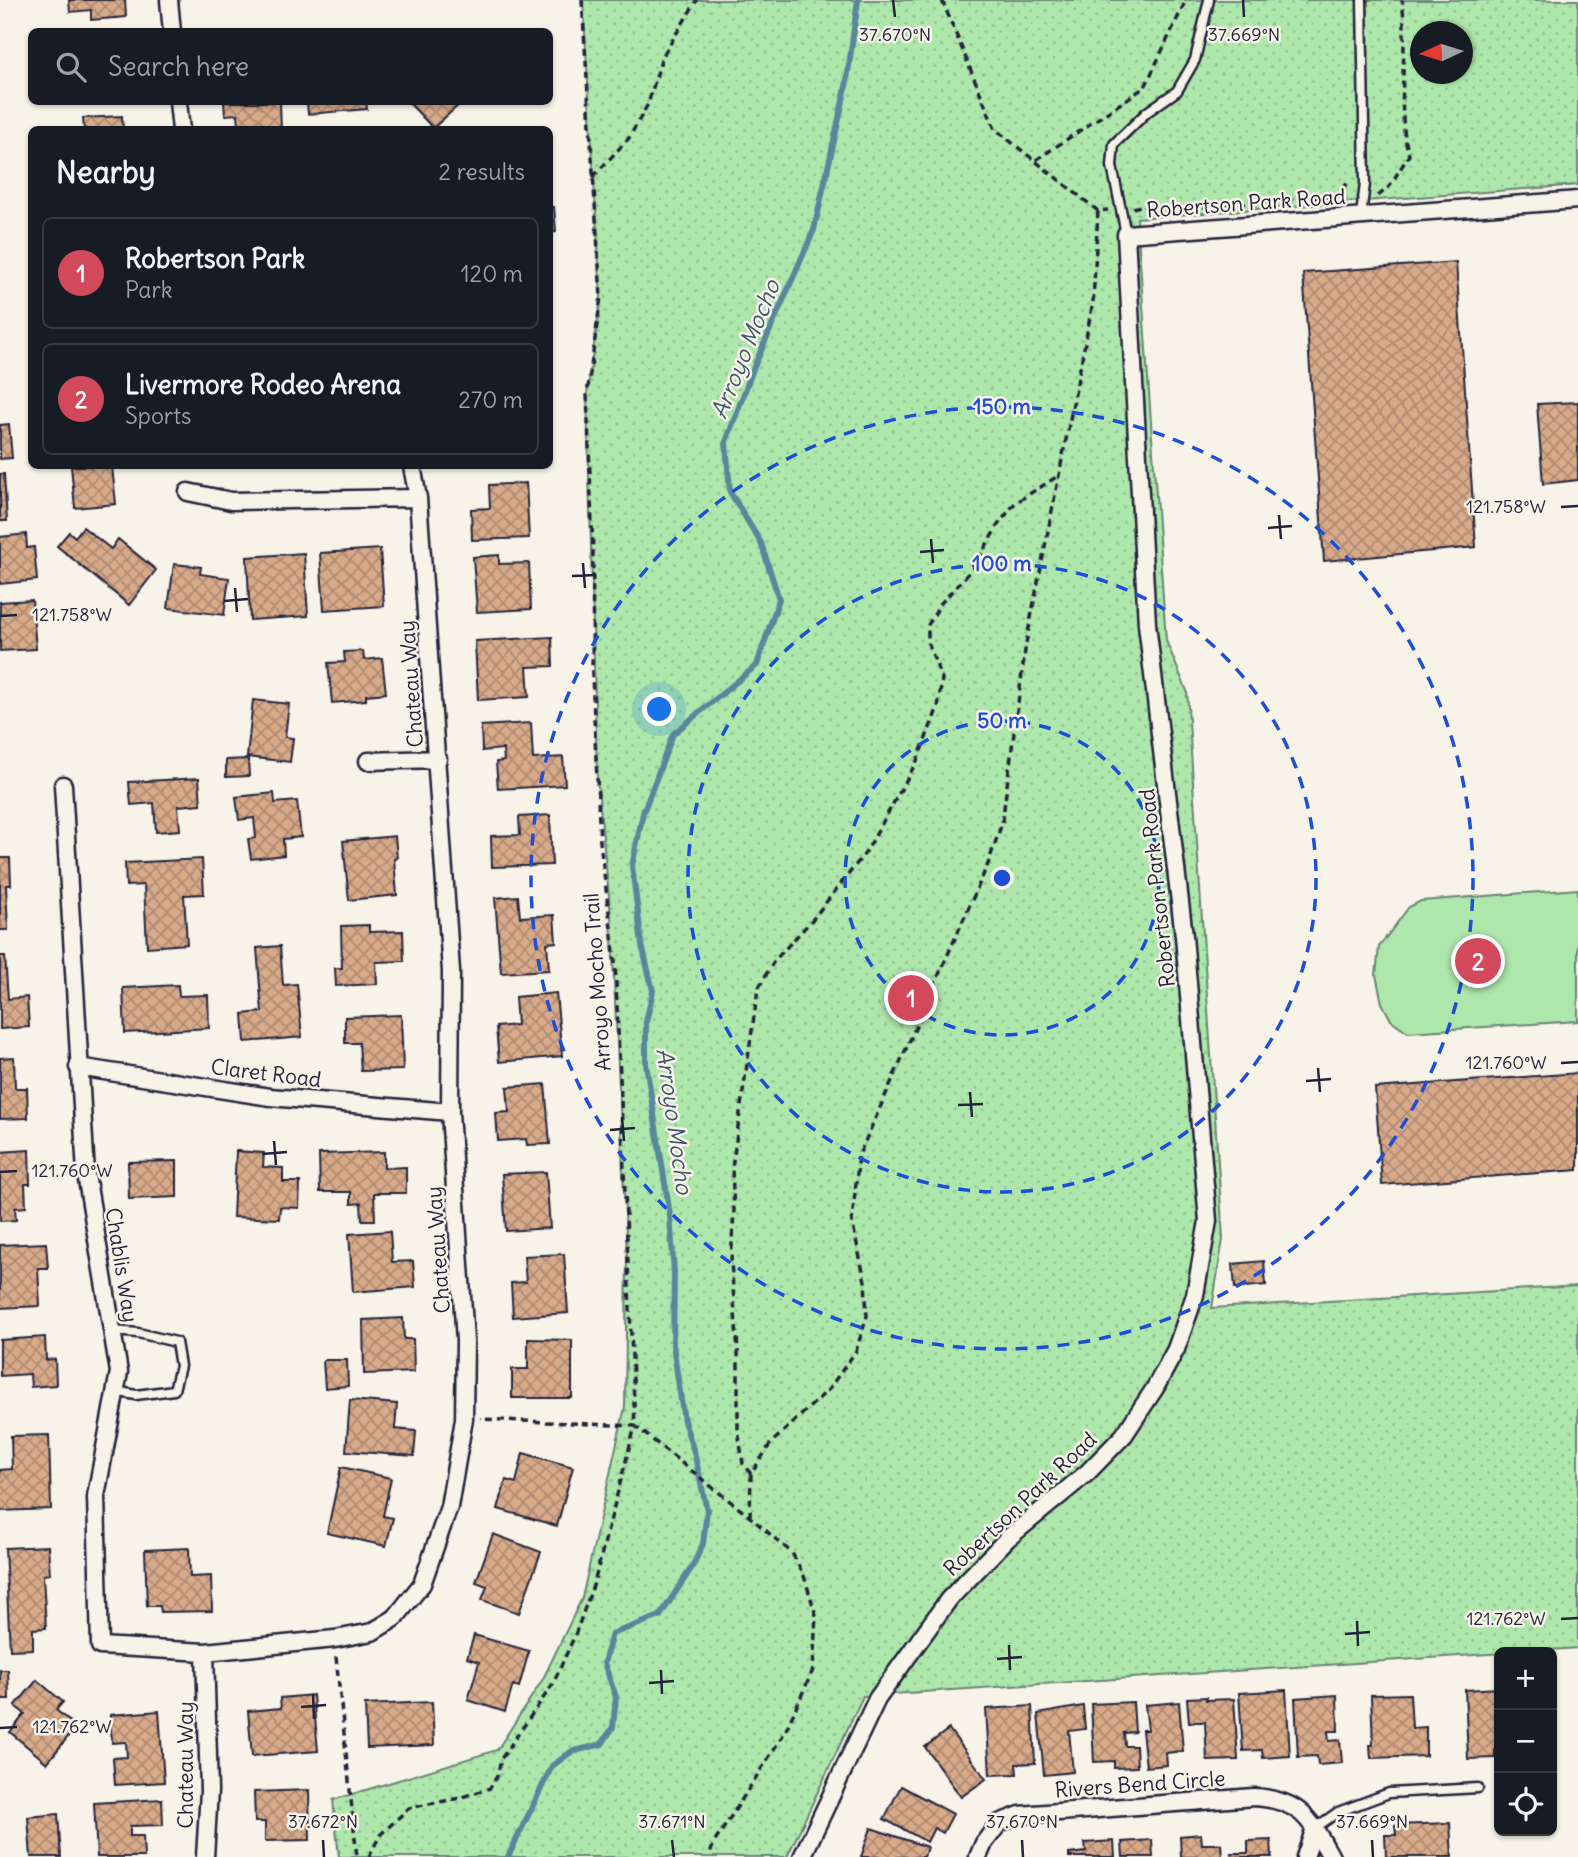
<!DOCTYPE html>
<meta charset="utf-8">
<style>
body{margin:0;font-family:Delius,sans-serif;background:#242831;color:#f1f3f6}
.controls{position:absolute;right:21px;bottom:21px;display:grid;overflow:hidden;border-radius:10px;box-shadow:0 2px 5px #0004}
.controls button{width:63px;height:63px;display:grid;place-items:center;padding:0;border:0;border-bottom:2px solid #363941;background:#171b24;color:#f1f3f6;font:35px sans-serif}
.compass{position:absolute;left:1410px;top:21px;width:63px;height:63px;border-radius:50%;background:#171b24;box-shadow:0 2px 5px #0004;rotate:266deg}
.you{position:absolute;left:660px;top:710px;width:24px;height:24px;margin:-18px;border:5px solid #fff;border-radius:50%;background:#1a73e8;box-shadow:0 0 0 10px #1a73e833}
.badge{display:grid;place-items:center;width:46px;height:46px;border-radius:50%;background:#d1495b;color:#fff;font-size:23px;font-weight:700}
.pin{position:absolute;translate:-50% -50%;border:4px solid #fff;box-shadow:0 2px 7px #0006}
.list{margin:0;padding:0;list-style:none}
h2{display:flex;justify-content:space-between;align-items:center;height:91px;margin:0;padding:0 28px;font-size:30px}
h2 small{font-size:23px;font-weight:400;color:#9ea1a6}
.list li{display:grid;grid-template-columns:46px 1fr auto;gap:21px;align-items:center;box-sizing:border-box;height:112px;margin:0 14px 14px;padding:0 14px;border:2px solid #363941;border-radius:10px}
.list b{display:block;font-size:26px;white-space:nowrap}
.list p{margin:0;font-size:23px;white-space:nowrap;color:#9ea1a6}
.list em{font-size:23px;font-style:normal;color:#9ea1a6}
.icon{flex:none;width:38px;height:38px;fill:none;stroke:currentColor;stroke-width:2;stroke-linecap:round;stroke-linejoin:round}
.map{position:relative;flex:none;width:1578px;height:1857px;overflow:hidden}
.search{position:absolute;background:#171b24;box-shadow:0 2px 5px #0004;left:28px;top:28px;width:525px;height:77px;display:flex;align-items:center;gap:18px;box-sizing:border-box;padding:0 24px;border-radius:10px;color:#9ea1a6;font-size:26px}
.panel{position:absolute;background:#171b24;box-shadow:0 2px 5px #0004;left:28px;top:126px;width:525px;height:343px;border-radius:10px}
.map>svg:first-child{display:block}
.grass{fill:#aee7ac;stroke:#688474;stroke-width:2}
.park{fill:url(#park-dots);stroke:#688474;stroke-width:2;fill-rule:evenodd}
.lines{fill:none;stroke-linecap:round;stroke-linejoin:round}
.stream{stroke:#59879c;stroke-width:6}
.building{fill:url(#building-cross-hatch);stroke:#22223b;stroke-width:2}
.service-casing{stroke:#22223b;stroke-width:13}
.minor-casing{stroke:#22223b;stroke-width:21}
.path{stroke:#22223b;stroke-width:3.5;stroke-dasharray:7 5;stroke-linecap:butt}
.service{stroke:#f7f3e8;stroke-width:8}
.minor{stroke:#f7f3e8;stroke-width:16}
.ticks{fill:none;stroke:#22223b;stroke-width:2.5}
.ring{fill:none;stroke:#1d4ed8;stroke-width:3.5;stroke-dasharray:12 9}
.labels{text-anchor:middle;dominant-baseline:central;stroke-width:5;stroke-linejoin:round;paint-order:stroke}
.street-label{font-size:21px;fill:#22223b;stroke:#f7f3e8}
.water-label{font-size:23px;font-style:italic;fill:#3d556b;stroke:#f7f3e8}
.ticks-label{font-size:18px;text-anchor:middle;fill:#22223b;stroke:#f7f3e8;stroke-width:5;stroke-linejoin:round;paint-order:stroke}
.centre{fill:#1d4ed8;stroke:#f7f3e8;stroke-width:3.5}
.ring-label{font-size:21px;text-anchor:middle;font-weight:bold;fill:#1d4ed8;stroke:#f7f3e8;stroke-width:5;stroke-linejoin:round;paint-order:stroke}
</style>
<div class="map">
<svg width="1578" height="1857" viewBox="0 0 1578 1857">
<defs>
<pattern id="park-dots" width="8" height="8" patternUnits="userSpaceOnUse" patternTransform="scale(1.75)"><rect width="8" height="8" fill="#aee7ac"/><path d="M2 2h.1M6 6h.1" fill="none" stroke="#95c695" stroke-width="1.8" stroke-linecap="round"/></pattern>
<pattern id="building-cross-hatch" width="8" height="8" patternUnits="userSpaceOnUse" patternTransform="scale(1.75)"><rect width="8" height="8" fill="#d8aa8a"/><path d="M0 0l8 8M0 8l8-8" fill="none" stroke="#af8a72"/></pattern>
</defs>
<rect width="100%" height="100%" fill="#f7f3e8"/>
<filter id="ink" filterUnits="userSpaceOnUse"><feTurbulence type="fractalNoise" baseFrequency=".0143" numOctaves="2"/><feDisplacementMap in="SourceGraphic" scale="14" xChannelSelector="R" yChannelSelector="G"/><feConvolveMatrix kernelMatrix="1 2 1 2 8 2 1 2 1" color-interpolation-filters="sRGB"/></filter>
<g filter="url(#ink)">
<!-- grass -->
<path class="grass" d="M1578 889V1021L1408 1032 1391 1020 1382 1003 1376 975 1379 947 1409 907 1421 901Z"/>
<!-- park -->
<path class="park" d="M583 0H1578V185L1137 218 1166 641 1187 691 1223 1239 1212 1308 1578 1286V1648L863 1696 787 1857H339L333 1800 497 1750 543 1679 582 1598 625 1407 627 1256 611 916 597 777 587 394 601 297ZM1420 32H1462V74H1420Z"/>
<g class="lines">
<!-- stream -->
<path class="stream" d="M508 1857 552 1766 571 1752 602 1744 613 1727 616 1697 604 1663 612 1634 660 1616 692 1567 703 1544 707 1510 694 1452 684 1421 673 1345 674 1273 670 1215 646 1064V1022L653 991 642 945 632 866 643 813 673 734 757 665 779 599 761 543 730 492 726 442 753 369 814 230 846 87 858 0"/>
</g>
<!-- building -->
<path class="building" d="M69 0H125L126 17 91 20V10L70 12Z
M224 102H280L281 130H261L260 124 239 125 238 114 225 115Z
M307 102H366L367 109 308 114Z
M408 102H458L460 104 433 128Z
M122 116 123 130H84L83 118Z
M550 207H554L556 232 550 233Z
M1456 262 1476 547 1324 561 1303 273Z
M1578 402V480L1543 484 1537 404Z
M9 424 12 458 0 459V425Z
M71 466H112L116 504 75 508Z
M0 474H4L7 521H0Z
M526 483 529 538 472 540 471 509 490 508 489 485Z
M83 527 111 549 118 539 156 570 129 605 57 546 69 532 75 537Z
M26 534 27 548 34 547 37 580 0 584V537Z
M380 549 384 606 324 610 320 553Z
M304 553 308 616 250 620 247 557Z
M499 555V564L529 563 531 609 477 612 473 557Z
M174 564 201 567 200 574 229 578 224 615 168 608Z
M32 600 36 649 0 651V602Z
M552 637 553 666 527 667 529 697 478 700 475 641Z
M363 651 364 660 382 658 386 693 366 695V700L332 703 328 663 345 662 344 652Z
M253 700 289 704 285 737 293 738 290 762 247 757Z
M531 723 533 759 563 757 565 785 498 789 496 762 504 761 503 749 482 751 481 726Z
M248 759 249 776 226 777V760Z
M199 778 201 804 178 806 180 830 156 832 154 803 131 805 129 782Z
M274 793 275 803 297 801 301 837 283 839 284 855 251 859 248 839 256 838 254 818 239 820 236 797Z
M550 815 552 865 492 867 491 836 520 835 519 817Z
M395 836 397 858 394 859 397 895 349 900 343 841Z
M0 858H10L11 885H6L8 930H0Z
M202 859 204 894 184 895 187 944 147 947 144 885 126 886 125 863Z
M518 896 520 917 554 915 556 942 547 943 549 970 501 973 495 898Z
M369 925V932L403 931 404 961 376 962 377 984 336 986 335 968H342L341 926Z
M280 946 283 985 297 984 302 1037 245 1042 243 1014 262 1012 257 948Z
M0 956H5L8 999 27 997 29 1027 0 1029Z
M178 985 179 996 208 995 209 1028 125 1033 123 988Z
M556 993 562 1056 499 1062 496 1027 517 1025 515 997Z
M401 1015 403 1070 361 1071 359 1043H345V1017Z
M14 1057 15 1088H27L28 1118 0 1119V1058Z
M1578 1073V1170L1382 1185 1375 1088Z
M545 1084 550 1144 527 1145 526 1139 498 1141 496 1113 509 1112 507 1087Z
M29 1150 30 1184H25L26 1207 15 1208 16 1220 0 1221V1152Z
M236 1151 264 1153 263 1167 283 1168V1182H300L299 1208 280 1207 279 1219 233 1217Z
M384 1152V1168L406 1167V1193H374L375 1220H362L361 1203 351 1204V1192H320L319 1154Z
M177 1161V1197L129 1199 128 1162Z
M546 1172 550 1228 506 1231 502 1174Z
M390 1231 392 1262 413 1261 415 1287 353 1292 349 1234Z
M46 1243 48 1268H38L40 1306 0 1308V1245Z
M564 1254 568 1313 513 1317 511 1283 526 1282 524 1256Z
M1264 1261 1266 1285 1235 1288 1233 1264Z
M403 1318 404 1339H413L414 1372 364 1374 363 1320Z
M45 1337 46 1360 55 1359 56 1385 31 1387 30 1374 0 1376V1340Z
M528 1339 572 1340V1398H512V1369H528Z
M323 1360H347L348 1386 325 1388Z
M350 1400 397 1404 395 1429 416 1431 414 1456 346 1451Z
M49 1435 51 1509 0 1511V1470L12 1469 11 1436Z
M523 1453 573 1467 557 1526 498 1509 506 1480 516 1483Z
M341 1467 391 1478 383 1516 393 1518 386 1546 327 1533Z
M493 1534 541 1552 519 1613 482 1600 487 1586 476 1582Z
M48 1546 50 1574 43 1575 46 1628 33 1629V1649L10 1650 5 1548Z
M189 1548 190 1577 211 1576 212 1611 161 1612 160 1606H147L145 1550Z
M474 1635 529 1651 519 1687 513 1685 505 1712 468 1700 479 1662 467 1658Z
M0 1670H8L9 1699H0Z
M37 1680 63 1702 56 1710 76 1727 47 1763 10 1732 25 1714 15 1706Z
M1499 1688V1749L1495 1750V1758L1468 1759 1465 1690Z
M1286 1690 1290 1756 1263 1758 1262 1750 1243 1751 1239 1693Z
M1410 1694 1412 1728 1426 1727V1756L1371 1758 1370 1745H1373L1371 1695Z
M313 1695 318 1751 252 1756 248 1711 281 1708 280 1698Z
M1337 1695 1338 1731H1328L1329 1741 1340 1740 1342 1763 1318 1765 1317 1756 1298 1757 1295 1698Z
M1207 1697 1206 1700 1234 1699 1238 1760 1207 1761 1205 1722H1189L1187 1698Z
M432 1702 434 1745 367 1748 365 1705Z
M1133 1702 1135 1732 1124 1733 1125 1746H1136L1137 1767 1114 1768V1761L1094 1762 1091 1704Z
M1179 1702 1183 1751 1166 1753 1167 1765 1146 1767 1142 1730H1148L1145 1705Z
M1032 1706 1035 1763 1016 1764 1017 1774 990 1775 986 1709Z
M1083 1706 1085 1729 1069 1731 1073 1772 1044 1775 1038 1714Z
M159 1711 164 1782 115 1785 113 1758 127 1757 126 1742 112 1743 110 1715Z
M949 1729 986 1779 961 1797 925 1747Z
M901 1786 953 1814 943 1833 934 1828 927 1842 884 1819Z
M309 1790 310 1840 265 1841V1822H255L254 1792Z
M162 1799 163 1825 130 1826V1836H143L144 1857H97L94 1803Z
M58 1814 61 1857H31L28 1817Z
M1450 1823 1452 1857H1386L1385 1835H1396L1395 1825Z
M871 1828 927 1847 924 1857H861Z
M1201 1834 1202 1844H1221L1222 1857H1181L1180 1836Z
M1152 1840 1153 1857H1123L1122 1842Z
M1271 1840 1272 1857H1232L1231 1853H1248V1841Z
M1114 1841 1115 1857H1069V1854L1086 1852 1085 1843Z"/>
<g class="lines">
<!-- service casing -->
<g class="service-casing">
<path id="service" d="M1361 215 1365 184 1362 0
M1126 234 1112 166 1114 144 1147 112 1177 91 1195 60 1209 0
M112 1331 138 1333 176 1342 180 1366 174 1390 136 1395 115 1391
M1315 1828 1338 1812 1389 1793 1478 1788"/>
</g>
<!-- minor casing -->
<g class="minor-casing">
<path id="minor" d="M169 0 172 32
M178 102 181 130
M188 492 231 501 418 498
M368 761 438 759
M63 785 86 1174 119 1372 96 1496 100 1646 205 1652 335 1639 372 1632 395 1618 422 1584 449 1507 464 1419 465 1341 450 1112 451 971 418 498 412 466
M78 1067 270 1097 450 1112
M205 1652 209 1791 205 1857
M802 1857 877 1699 949 1599 1008 1538 1087 1473 1124 1435 1155 1388 1176 1349 1195 1295 1208 1221 1184 936 1147 624 1126 234 1578 200
M978 1857 984 1843 999 1823 1020 1815 1254 1797C1301 1800 1310 1819 1331 1857
M1305 1857 1315 1828"/>
</g>
<!-- path -->
<path class="path" d="M582 0 601 297 587 394 593 552 592 675 600 842 615 960 635 1426 750 1517 792 1553 804 1576 816 1615 813 1670 785 1732 714 1843 709 1857
M942 0 995 129 1098 211 1108 210
M1036 160 1145 87 1186 0
M593 177 629 138 648 104 662 57 697 0
M1378 196 1389 187 1409 155C1395 107 1409 51 1402 0
M1133 208 1144 205 1155 211 1338 196 1348 182
M751 1474 743 1464 738 1429V1351L731 1262 734 1211 732 1168 758 989 774 961 812 920 866 852 917 761 938 707 942 679 928 643V625L941 603 974 567 998 525 1015 503 1058 476
M750 1517 751 1474 771 1443 828 1390 856 1351 867 1316 865 1281 852 1221 859 1155 988 864 1002 823 1026 643 1093 302 1098 211
M336 1657 357 1857
M369 1857 380 1835 409 1808 460 1798 490 1788 497 1776 501 1759 553 1684 575 1635 594 1583 635 1426 480 1419"/>
<!-- service -->
<use href="#service" class="service"/>
<!-- minor -->
<use href="#minor" class="minor"/>
</g>
</g>
<!-- ticks -->
<path class="ticks" d="M893 0 895 17M1243 0 1244 17M1561 507 1578 506M1279 515 1281 539M1268 528 1292 526M931 539 933 563M920 552 944 550M583 563 585 588M572 576 596 575M235 588 237 612M224 601 248 599M0 616 17 615M1561 1063 1578 1062M1318 1068 1320 1092M1306 1081 1331 1079M970 1092 972 1117M958 1105 983 1104M622 1117 624 1141M610 1130 635 1128M274 1141 276 1165M262 1154 287 1152M0 1172 17 1171M1561 1619 1578 1618M1357 1621 1358 1646M1345 1634 1370 1632M1009 1645 1010 1670M997 1659 1022 1657M661 1670 662 1694M649 1683 674 1681M313 1694 314 1719M301 1707 326 1705M0 1728 17 1727M323 1840 324 1857M672 1840 674 1857M1022 1840 1023 1857M1372 1840 1373 1857"/>
<!-- distance rings -->
<g class="ring">
<circle cx="1002" cy="878" r="157"/>
<circle cx="1002" cy="878" r="314"/>
<circle cx="1002" cy="878" r="471"/>
</g>
<g class="labels">
<!-- street labels -->
<g class="street-label">
<text transform="translate(1246 203) rotate(-4)">Robertson Park Road</text>
<text transform="translate(411 684) rotate(-94)">Chateau Way</text>
<text transform="translate(1157 888) rotate(-96)">Robertson Park Road</text>
<text transform="translate(597 982) rotate(-94)">Arroyo Mocho Trail</text>
<text transform="translate(266 1073) rotate(7)">Claret Road</text>
<text transform="translate(438 1250) rotate(-94)">Chateau Way</text>
<text transform="translate(122 1265) rotate(81)">Chablis Way</text>
<text transform="translate(1020 1504) rotate(-43)">Robertson Park Road</text>
<text transform="translate(185 1765) rotate(-90)">Chateau Way</text>
<text transform="translate(1140 1784) rotate(-4)">Rivers Bend Circle</text>
</g>
<!-- water labels -->
<g class="water-label">
<text transform="translate(745 349) rotate(-68)">Arroyo Mocho</text>
<text transform="translate(675 1121) rotate(82)">Arroyo Mocho</text>
</g>
</g>
<g class="ticks-label">
<text x="895" y="41">37.670°N</text>
<text x="1244" y="41">37.669°N</text>
<text x="1506" y="513">121.758°W</text>
<text x="72" y="621">121.758°W</text>
<text x="1506" y="1069">121.760°W</text>
<text x="72" y="1177">121.760°W</text>
<text x="1506" y="1625">121.762°W</text>
<text x="72" y="1733">121.762°W</text>
<text x="323" y="1828">37.672°N</text>
<text x="672" y="1828">37.671°N</text>
<text x="1022" y="1828">37.670°N</text>
<text x="1372" y="1828">37.669°N</text>
</g>
<circle cx="1002" cy="878" r="10" class="centre"/>
<g class="ring-label">
<text x="1002" y="414">150 m</text>
<text x="1002" y="571">100 m</text>
<text x="1002" y="728">50 m</text>
</g>
</svg>
<div class="controls">
<button>+</button>
<button>−</button>
<button><svg class="icon" aria-label="locate" viewBox="0 0 24 24"><circle cx="12" cy="12" r="6"/><path d="M12 2v4M12 18v4M2 12h4M18 12h4"/></svg></button>
</div>
<svg class="compass" viewBox="-18 -18 36 36"><path d="M0-13l5 13h-10z" fill="#e53935"/><path d="M0 13l5-13h-10z" fill="#9ea1a6"/></svg>
<div class="you"></div>
<div class="pin badge" style="left:911px;top:998px">1</div>
<div class="pin badge" style="left:1478px;top:961px">2</div>
<div class="search"><svg class="icon" aria-label="search" viewBox="0 0 24 24"><circle cx="10" cy="10" r="6"/><path d="M15 15l6 6"/></svg>Search here</div>
<section class="panel">
<h2>Nearby<small>2 results</small></h2>
<ul class="list">
<li><span class="badge">1</span><div><b>Robertson Park</b><p>Park</p></div><em>120 m</em></li>
<li><span class="badge">2</span><div><b>Livermore Rodeo Arena</b><p>Sports</p></div><em>270 m</em></li>
</ul>
</section>
</div>
